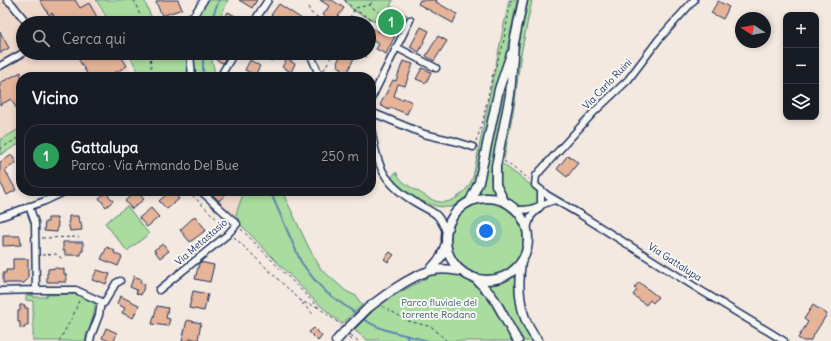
<!DOCTYPE html>
<html lang="it">
<meta charset="utf-8">
<style>
body{margin:0;font-family:Delius,sans-serif;background:#20242c;color:#f1f3f6}
.controls{position:absolute;right:12px;top:12px;display:grid;overflow:hidden;border-radius:8px;box-shadow:0 2px 6px #0003}
.controls button{width:36px;height:36px;display:grid;place-items:center;padding:0;border:0;border-bottom:1px solid #363941;background:#171b24;color:#f1f3f6;font:20px sans-serif}
.compass{position:absolute;left:735px;top:12px;width:36px;height:36px;border-radius:50%;background:#171b24;box-shadow:0 2px 6px #0003;rotate:281deg}
.you{position:absolute;left:486px;top:231px;width:14px;height:14px;margin:-10px;border:3px solid #fff;border-radius:50%;background:#1a73e8;box-shadow:0 0 0 6px #1a73e833}
.badge{display:grid;place-items:center;width:26px;height:26px;border-radius:50%;background:#c8321e;color:#fff;font-size:13px;font-weight:700}
.pin{position:absolute;translate:-50% -50%;border:2px solid #fff;box-shadow:0 1px 4px #0006}
.list{margin:0;padding:0;list-style:none}
h2{display:flex;justify-content:space-between;align-items:center;height:52px;margin:0;padding:0 16px;font-size:17px}
h2 small{font-size:13px;font-weight:400;color:#9ea1a6}
.list li{display:grid;grid-template-columns:26px 1fr auto;gap:12px;align-items:center;box-sizing:border-box;height:64px;margin:0 8px 8px;padding:0 8px;border:1px solid #363941;border-radius:16px}
.list b{display:block;font-size:15px;white-space:nowrap}
.list p{margin:0;font-size:13px;white-space:nowrap;color:#9ea1a6}
.list em{font-size:13px;font-style:normal;color:#9ea1a6}
.icon{flex:none;width:22px;height:22px;fill:none;stroke:currentColor;stroke-width:2;stroke-linecap:round;stroke-linejoin:round}
.map{position:relative;flex:none;width:831px;height:341px;overflow:hidden}
.search{position:absolute;background:#171b24;box-shadow:0 2px 6px #0003;left:16px;top:16px;width:360px;height:44px;display:flex;align-items:center;gap:10px;box-sizing:border-box;padding:0 14px;border-radius:22px;color:#9ea1a6;font-size:15px}
.panel{position:absolute;background:#171b24;box-shadow:0 2px 6px #0003;left:16px;top:72px;width:360px;height:124px;border-radius:16px}
.map>svg:first-child{display:block}
.built{fill:#efd9ca}
.green{fill:#a9dc9e;stroke:#62867e}
.lines{fill:none;stroke-linecap:round;stroke-linejoin:round}
.stream{stroke:#5d88b1;stroke-width:2}
.building{fill:#e6b498;stroke:#1b2f5e}
.minor-casing{stroke:#1b2f5e;stroke-width:9}
.major-casing{stroke:#1b2f5e;stroke-width:11}
.path{stroke:#1b2f5e;stroke-width:1;stroke-dasharray:3 3;stroke-linecap:butt}
.minor{stroke:#f6f6f2;stroke-width:6}
.major{stroke:#f6f6f2;stroke-width:8}
.major-bridge-casing{stroke:#1b2f5e;stroke-width:11;stroke-linecap:butt}
.major-bridge{stroke:#f6f6f2;stroke-width:8}
.labels{text-anchor:middle;dominant-baseline:central;stroke-width:4;stroke-linejoin:round;paint-order:stroke}
.street-label{font-size:10px;fill:#1b2f5e;stroke:#f6f6f2}
.park-label{font-size:10px;fill:#3e5a6e;stroke:#f6f6f2}
</style>
<div class="map">
<svg width="831" height="341" viewBox="0 0 831 341">
<rect width="100%" height="100%" fill="#f3e9e0"/>
<filter id="ink" filterUnits="userSpaceOnUse"><feTurbulence type="fractalNoise" baseFrequency=".025" numOctaves="2"/><feDisplacementMap in="SourceGraphic" scale="8" xChannelSelector="R" yChannelSelector="G"/><feConvolveMatrix kernelMatrix="1 2 1 2 8 2 1 2 1" color-interpolation-filters="sRGB"/></filter>
<g filter="url(#ink)">
<!-- built -->
<path class="built" d="M0 0H94L106 23H23V53H122L132 71 121 77H21V135L0 147Z
M201 191H244L236 214 237 224Z"/>
<!-- green -->
<path class="green" d="M96 0H144L154 23H110Z
M204 0H228L218 23H164L196 10Z
M344 0H393L390 6 410 17 401 34 354 11Z
M509 0H517L506 55 475 186 470 194 452 207C428 209 407 194 391 178L396 172C401 182 410 187 419 192 432 200 441 207 456 198 465 192 469 187 473 177Z
M528 0H532L520 59 515 102 504 159 500 156 512 99 520 38Z
M128 53H213L212 61 216 77H132L139 73Z
M508 73 506 96 491 171V181L495 193H478C493 155 494 112 508 73Z
M21 128V143L0 155V140Z
M500 162 539 191 537 204 533 207H520L506 196 501 186 499 181Z
M244 191H282L309 248 321 269 346 291 356 296 362 305 342 324 315 301 237 221 236 214Z
M451 239a36 36 0 1 1 72 0a36 36 0 1 1-72 0Z
M127 206 149 234 127 251 105 223Z
M445 272C464 275 484 287 494 304 497 309 498 314 500 319 504 327 509 334 513 341H382L379 340H367L354 330 382 302 434 274Z
M515 276C513 302 521 319 534 341H522C510 323 502 302 488 285L505 282Z
M76 294 95 302C95 311 92 321 89 329 87 333 85 336 86 341H33V301L26 300V295H33V297H46V295Z"/>
<g class="lines">
<!-- stream -->
<path class="stream" d="M210 23 219 0
M203 53V71L205 77
M270 191 301 262 313 278 327 293 358 315
M362 318C381 332 405 334 428 341
M407 335 408 341"/>
</g>
<!-- building -->
<path class="building" d="M40 0H75L80 8 89 3 98 19 91 23H58L52 13 49 15Z
M160 0H178L182 9 162 16 156 2Z
M239 0H257L252 8Z
M320 0H332L344 8 334 22 323 15 329 6Z
M420 0H437L436 2 457 14 453 23 418 4Z
M718 1 729 7 723 19 711 13Z
M279 4 308 23H284L271 15Z
M228 12 248 23H230L223 20Z
M369 27 384 34 385 31 395 36 386 54 376 49 379 44 369 39Z
M421 27 429 31 419 52 410 47Z
M0 32 9 48 0 53Z
M438 36 447 41 434 61 426 56Z
M75 53H119L127 66 107 77H89Z
M257 53H276L272 61Z
M344 53 354 58 348 71 361 77H338L342 68 337 66 338 63H337L341 54 342 55Z
M219 54 226 57 223 63 216 60Z
M287 59 295 64 291 72 282 67Z
M250 60 260 66 255 75 245 70Z
M403 61 413 64 412 67 405 86 398 84 394 96 402 100 403 98 412 102 407 114 390 107 389 110 380 105 393 80 396 81Z
M422 68 431 72 426 83 416 79Z
M21 72V116L11 99 0 105V83Z
M12 155 16 163 5 170 16 190 7 195 0 182V162Z
M568 155 578 163 567 177 557 169Z
M136 191 144 199 132 209 125 201Z
M170 191H172L179 199 167 209 159 201Z
M209 191H229L219 201Z
M106 192 113 201 106 207 99 198Z
M151 208 159 217 147 227 139 218Z
M69 216H78L79 222H81L82 230 70 231 68 222 69 221Z
M195 216 206 230 190 242 180 230Z
M48 218H57V222H58L57 232 44 231 45 222H48Z
M3 236H20L21 245 3 246Z
M63 242H83V251H81V255H65V250L63 251Z
M163 244 169 251 160 258 154 250Z
M107 247 115 251 114 253 122 257 118 266 101 259Z
M390 252 394 255 388 262 384 259Z
M13 259H28V279L24 283H3V273H6V270H13Z
M200 262 214 265 210 282 195 279 199 264Z
M56 268 64 269V274H66V282H47V273H48V269Z
M97 270 110 274 106 284 99 281 98 282 92 280Z
M134 276 141 279 140 282 145 284 141 295 136 293 137 290 130 287Z
M639 282 658 297 653 303 650 300 646 305 633 295 637 290 634 288Z
M193 291 208 294 204 311 189 308Z
M120 296 139 305 133 318 122 313 125 308 117 304Z
M20 305H25V308H28V325H25V328H20V322H18V311H20Z
M813 305 827 314 810 341H803L798 338 808 322 804 319Z
M157 306 168 308 166 318 170 319 168 326 152 324Z
M187 320 201 323 198 340 190 338V341H182Z
M106 328 117 333 114 341H109L102 338Z
M314 328 322 336 318 341 309 332Z"/>
<g class="lines">
<!-- minor casing -->
<g class="minor-casing">
<path id="minor" d="M7 0 12 4 27 23
M694 0 659 39 628 80 594 112 541 170 536 176 535 185 547 195 581 215 700 290 784 341
M192 23 194 15 204 0
M257 23V17L268 0
M396 47 436 68
M190 53 192 77
M310 53 320 77
M0 66 23 53
M220 77 234 53
M371 99 410 20
M371 112 424 134 454 141 473 147
M371 128C377 166 383 184 418 204 435 214 437 211 446 231
M29 206 35 223 36 290H76L104 303 116 283 120 281
M516 210C536 211 539 204 555 200
M0 217 45 201 66 191
M527 228 531 216 541 206V190
M159 290 227 235 237 224 201 191
M0 291 36 290
M90 341 91 336 99 315 101 302"/>
</g>
<!-- major casing -->
<g class="major-casing">
<path id="major" d="M446 239a41 41 0 1 1 82 0a41 41 0 1 1-82 0Z
M470 201 479 182 499 89 511 54
M504 201 496 185V166L510 95 514 43 523 0
M521 262C517 290 520 319 538 341
M429 271 441 257 446 243
M475 278C481 285 489 291 494 299 503 313 509 328 518 341
M368 308C385 295 409 277 429 271 439 268 450 269 460 271
M336 341 344 332"/>
</g>
<!-- path -->
<path class="path" d="M134 0 143 23
M345 0 354 10 397 31
M370 5 373 0
M308 7 311 13 327 23
M263 21 266 23
M347 23 355 8 370 5C378 15 392 14 400 26
M150 53 152 77
M359 53 369 58
M324 70 333 53
M476 141 482 125 492 77 503 45 511 0
M0 149 21 136
M504 161 529 179
M188 191 225 227
M241 229 318 307 341 325
M234 237 302 302 318 307
M42 238 79 237
M42 255 56 254 64 260
M302 303 314 315
M382 306 408 321 432 327 447 341
M351 335 358 341
M349 338 352 341
M59 341 73 316 80 298"/>
<!-- minor -->
<use href="#minor" class="minor"/>
<!-- major -->
<use href="#major" class="major"/>
<!-- major-bridge casing -->
<g class="major-bridge-casing">
<path id="major-bridge" d="M344 332 368 308"/>
</g>
<!-- major-bridge -->
<use href="#major-bridge" class="major-bridge"/>
</g>
</g>
<g class="labels">
<!-- street labels -->
<g class="street-label">
<text transform="translate(607 84) rotate(-46)">Via Carlo Ruini</text>
<text transform="translate(201 242) rotate(-41)">Via Metastasio</text>
<text transform="translate(675 262) rotate(33)">Via Gattalupa</text>
</g>
<!-- park labels -->
<g class="park-label">
<text x="439" y="302">Parco fluviale del<tspan x="439" dy="12">torrente Rodano</tspan></text>
</g>
</g>
</svg>
<div class="controls">
<button>+</button>
<button>−</button>
<button><svg class="icon" aria-label="layers" viewBox="0 0 24 24"><path d="M12 4l9 5-9 5-9-5zM3 14l9 5 9-5"/></svg></button>
</div>
<svg class="compass" viewBox="-18 -18 36 36"><path d="M0-13l5 13h-10z" fill="#e53935"/><path d="M0 13l5-13h-10z" fill="#9ea1a6"/></svg>
<div class="you"></div>
<div class="pin badge" style="left:391px;top:22px;background:#2e9e5b">1</div>
<div class="search"><svg class="icon" aria-label="search" viewBox="0 0 24 24"><circle cx="10" cy="10" r="6"/><path d="M15 15l6 6"/></svg>Cerca qui</div>
<section class="panel">
<h2>Vicino<small></small></h2>
<ul class="list">
<li><span class="badge" style="background:#2e9e5b">1</span><div><b>Gattalupa</b><p>Parco · Via Armando Del Bue</p></div><em>250 m</em></li>
</ul>
</section>
</div>
